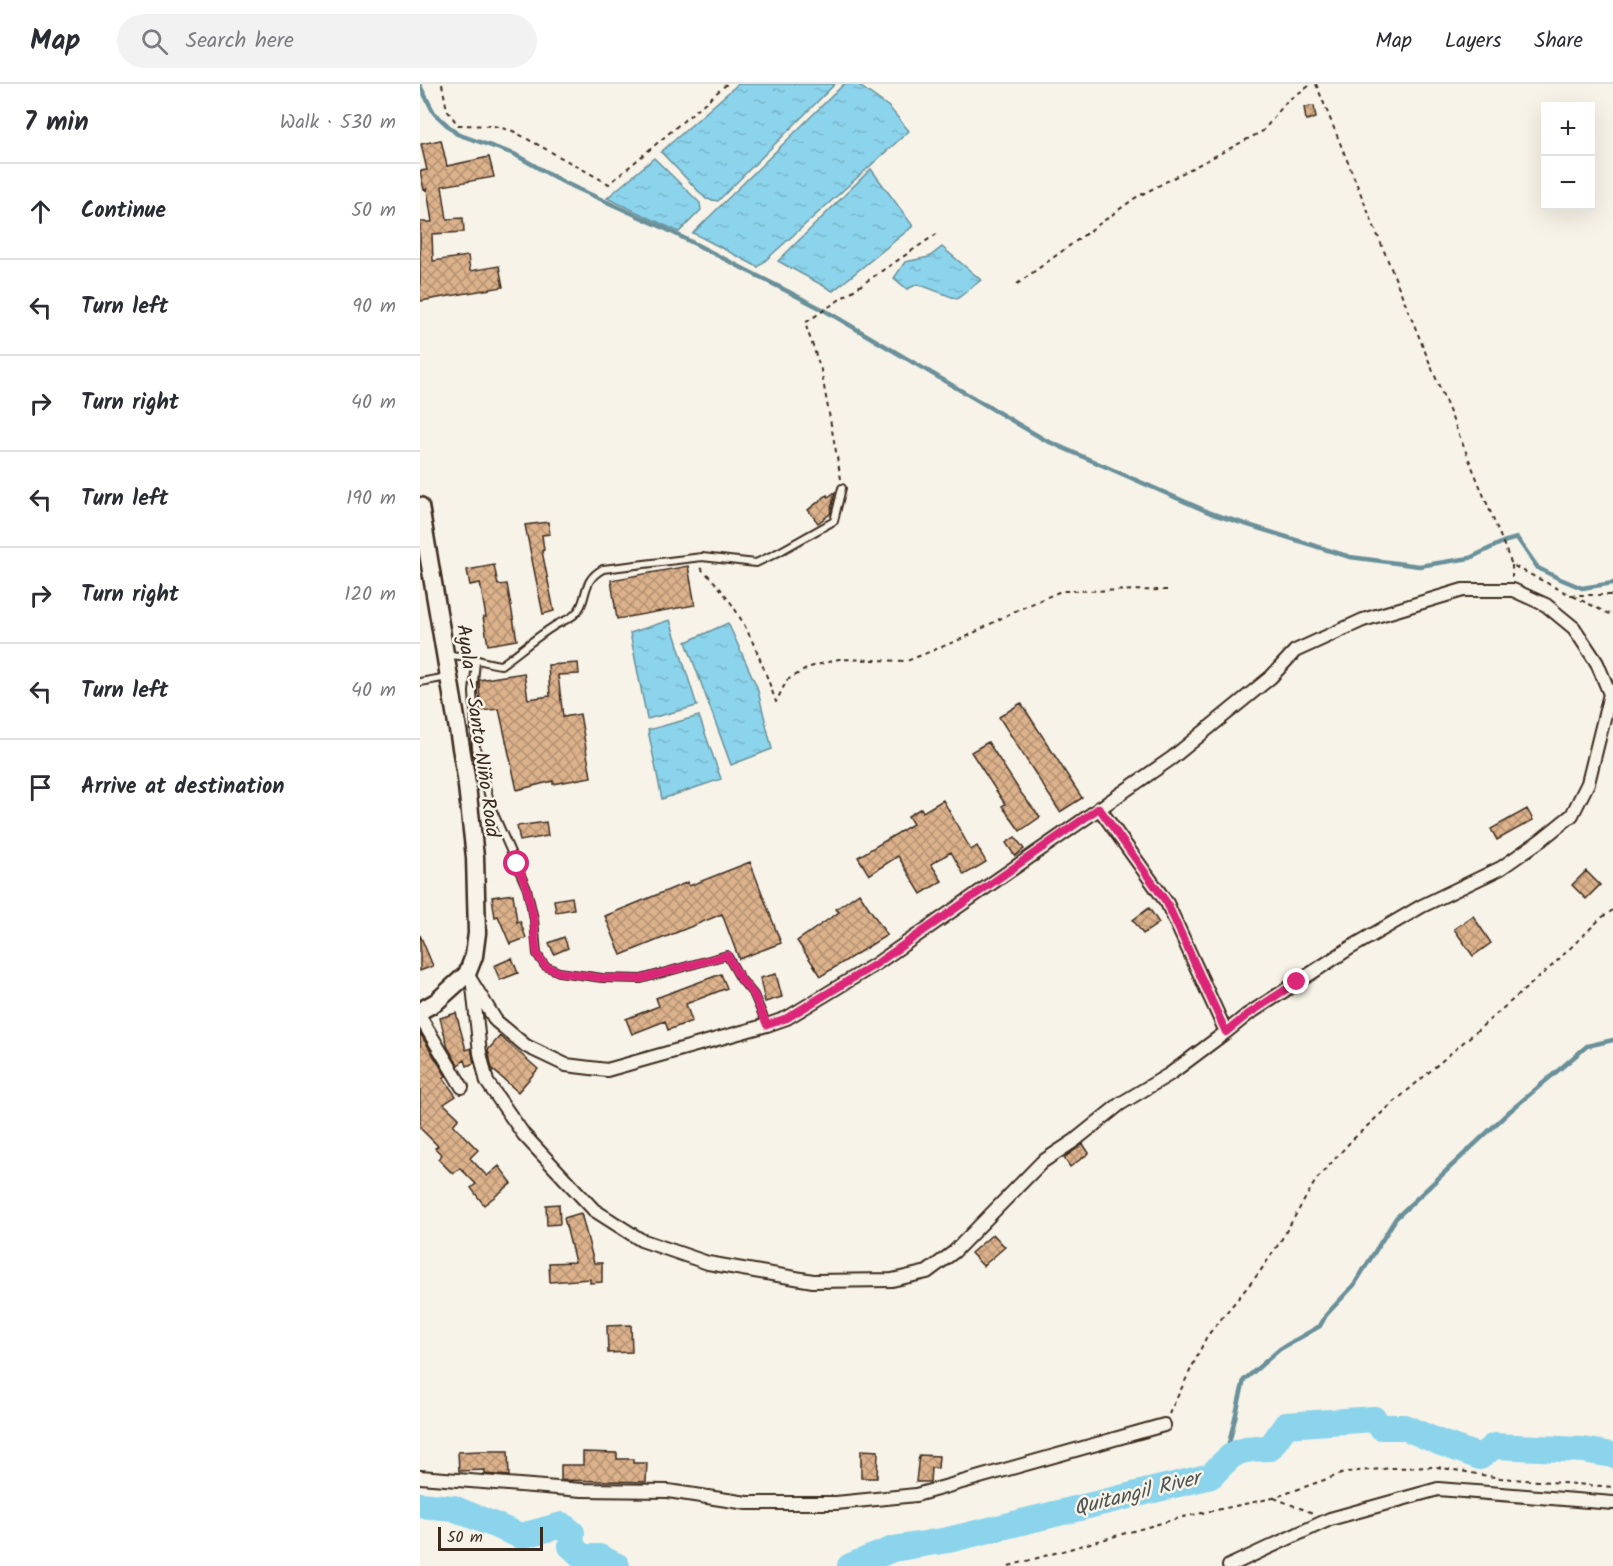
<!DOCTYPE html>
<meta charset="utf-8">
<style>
body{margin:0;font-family:Kalam,sans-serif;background:#f2f2f3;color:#2b2b33}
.controls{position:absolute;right:18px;top:18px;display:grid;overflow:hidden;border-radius:0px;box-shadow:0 6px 24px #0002}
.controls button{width:54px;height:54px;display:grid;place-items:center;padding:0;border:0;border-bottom:2px solid #e1e1e2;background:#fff;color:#2b2b33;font:30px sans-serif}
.scale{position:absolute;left:18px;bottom:15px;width:105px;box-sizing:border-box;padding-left:6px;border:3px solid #3b2a1e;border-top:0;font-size:16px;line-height:21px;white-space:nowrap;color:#3b2a1e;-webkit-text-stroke:4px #f7f3e8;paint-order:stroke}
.stop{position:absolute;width:18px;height:18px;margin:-14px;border:4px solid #db2777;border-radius:50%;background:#fff}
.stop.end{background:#db2777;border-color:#fff;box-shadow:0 2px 6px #0008}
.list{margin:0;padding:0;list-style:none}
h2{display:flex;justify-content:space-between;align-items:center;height:78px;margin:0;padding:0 24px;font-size:26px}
h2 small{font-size:20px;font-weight:400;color:#7c7c81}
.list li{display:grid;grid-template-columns:39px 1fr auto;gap:18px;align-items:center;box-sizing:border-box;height:96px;padding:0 24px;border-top:2px solid #e1e1e2}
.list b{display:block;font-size:22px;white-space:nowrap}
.list em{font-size:20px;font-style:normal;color:#7c7c81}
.icon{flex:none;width:33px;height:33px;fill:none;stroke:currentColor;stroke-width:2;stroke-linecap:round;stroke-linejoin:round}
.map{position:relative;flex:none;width:1193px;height:1482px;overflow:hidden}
header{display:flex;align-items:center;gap:36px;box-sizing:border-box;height:84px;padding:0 30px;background:#fff;border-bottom:2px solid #e1e1e2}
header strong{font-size:28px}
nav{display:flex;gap:33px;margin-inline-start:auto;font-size:21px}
.search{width:420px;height:54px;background:#f2f2f3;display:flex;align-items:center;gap:15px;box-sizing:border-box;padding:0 21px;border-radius:33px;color:#7c7c81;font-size:22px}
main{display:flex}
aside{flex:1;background:#fff}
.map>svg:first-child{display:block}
.water{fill:url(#water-ripples);stroke:#6b909a;stroke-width:1.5}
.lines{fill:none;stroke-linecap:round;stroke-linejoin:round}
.stream{stroke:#6b909a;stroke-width:4.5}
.river{stroke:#8bd4ec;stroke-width:26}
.building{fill:url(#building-cross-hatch);stroke:#3b2a1e;stroke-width:1.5}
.lane-casing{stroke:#3b2a1e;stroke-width:10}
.street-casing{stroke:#3b2a1e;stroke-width:16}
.secondary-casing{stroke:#3b2a1e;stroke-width:21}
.path{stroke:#3b2a1e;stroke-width:2;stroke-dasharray:4.5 4.5;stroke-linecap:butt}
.lane{stroke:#f7f3e8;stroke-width:6}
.street{stroke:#f7f3e8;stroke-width:12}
.secondary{stroke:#f7f3e8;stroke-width:16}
.route{stroke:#db2777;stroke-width:8}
.labels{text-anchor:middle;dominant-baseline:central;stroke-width:5;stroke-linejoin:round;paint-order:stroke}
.street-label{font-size:20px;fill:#3b2a1e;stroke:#f7f3e8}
.water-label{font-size:21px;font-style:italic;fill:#4f5452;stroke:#f7f3e8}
</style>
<header>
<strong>Map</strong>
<div class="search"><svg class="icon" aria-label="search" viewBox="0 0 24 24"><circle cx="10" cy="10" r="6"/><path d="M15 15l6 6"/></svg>Search here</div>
<nav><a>Map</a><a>Layers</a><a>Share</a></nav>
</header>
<main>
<aside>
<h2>7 min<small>Walk · 530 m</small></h2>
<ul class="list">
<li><svg class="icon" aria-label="ahead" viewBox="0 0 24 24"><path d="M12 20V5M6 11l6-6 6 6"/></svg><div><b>Continue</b></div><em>50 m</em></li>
<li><svg class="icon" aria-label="left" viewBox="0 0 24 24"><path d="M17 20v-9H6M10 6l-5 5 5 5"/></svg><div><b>Turn left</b></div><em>90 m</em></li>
<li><svg class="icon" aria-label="right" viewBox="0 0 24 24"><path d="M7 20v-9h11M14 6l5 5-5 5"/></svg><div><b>Turn right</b></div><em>40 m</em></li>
<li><svg class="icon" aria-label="left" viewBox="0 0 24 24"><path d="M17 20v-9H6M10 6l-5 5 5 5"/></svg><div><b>Turn left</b></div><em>190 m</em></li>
<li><svg class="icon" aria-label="right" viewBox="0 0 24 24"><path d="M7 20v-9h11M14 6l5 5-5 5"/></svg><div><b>Turn right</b></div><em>120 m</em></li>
<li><svg class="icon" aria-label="left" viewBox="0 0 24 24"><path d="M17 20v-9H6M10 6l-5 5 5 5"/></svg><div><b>Turn left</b></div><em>40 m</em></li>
<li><svg class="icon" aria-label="arrive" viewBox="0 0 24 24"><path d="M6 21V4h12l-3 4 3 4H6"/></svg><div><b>Arrive at destination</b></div></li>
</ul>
</aside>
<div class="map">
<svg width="1193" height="1482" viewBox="0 0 1193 1482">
<defs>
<pattern id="water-ripples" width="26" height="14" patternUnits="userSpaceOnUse" patternTransform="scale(1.5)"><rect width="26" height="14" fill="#8bd4ec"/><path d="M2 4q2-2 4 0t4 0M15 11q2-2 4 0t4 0" fill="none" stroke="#79b6ca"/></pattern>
<pattern id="building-cross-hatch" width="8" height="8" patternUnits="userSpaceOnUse" patternTransform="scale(1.5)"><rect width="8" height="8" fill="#dcb28c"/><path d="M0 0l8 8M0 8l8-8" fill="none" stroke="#b49172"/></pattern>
</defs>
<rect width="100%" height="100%" fill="#f7f3e8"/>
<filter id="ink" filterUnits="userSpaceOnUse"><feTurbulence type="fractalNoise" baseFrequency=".0167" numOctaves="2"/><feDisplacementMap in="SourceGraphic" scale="12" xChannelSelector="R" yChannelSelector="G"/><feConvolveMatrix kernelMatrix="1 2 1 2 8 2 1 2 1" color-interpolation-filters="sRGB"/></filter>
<g filter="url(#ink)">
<!-- water -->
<path class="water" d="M318 0H415L298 117 286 115 241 68Z
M424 0H437L469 23 489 47 338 183 273 149Z
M234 74 280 119 281 126 259 148 187 114Z
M451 85 493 142 413 207 358 177Z
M522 163 561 196 537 215 498 200 487 205 474 194 485 178 509 173Z
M250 536 277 622 227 635 210 549Z
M308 539 337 603 352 665 311 681 266 558Z
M279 632 301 695 242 715 228 646Z"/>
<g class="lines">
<!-- stream -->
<path class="stream" d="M0 2 14 29 37 50 94 70 143 98 242 143 404 226 625 356 793 430 930 473 999 482 1050 474 1083 458 1097 454 1118 484 1138 494 1162 504 1193 499
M805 1376 824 1296 860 1265 900 1242 906 1231 934 1201 976 1134 1090 1027 1167 962 1193 956"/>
<!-- river -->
<path class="river" d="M0 1421 33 1424 101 1452 142 1441 152 1449 151 1462 163 1473H179L197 1482
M430 1482 473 1465 528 1456 791 1392C814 1367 816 1365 850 1364L866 1341 954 1335 961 1343H984L1021 1359 1060 1373 1074 1362 1163 1366 1193 1371"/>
</g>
<!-- building -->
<path class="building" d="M894 22 896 34 886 36 884 23Z
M21 56 27 82 69 73 74 93 22 102 27 135 43 134 44 148 12 150 13 177 48 172 50 187 79 182 83 203 0 217V138H12L7 105 4 106 0 87 7 86 1 60Z
M415 408 410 430 398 439 388 426 407 411 408 413Z
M128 438 130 450 122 451 124 466 122 467 134 527 123 530 105 441Z
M74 481 78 501 87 500 97 556 68 561 63 533H66L60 499 50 501 47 486Z
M268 482 275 521 197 535 191 496Z
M158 579 159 590 138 591 143 633 160 630 171 693 133 700V697L97 706 79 625 60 627 59 596 104 589 108 615 130 612 128 581Z
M601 619 662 714 640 728 579 633Z
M568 658 601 709 620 733 600 747 582 722 585 720 551 668Z
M523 716 551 766 557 762 566 778 544 791 531 768 511 780 522 797 501 810 478 772 449 791 438 773 493 740 488 732 501 724 503 728Z
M1107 725 1113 736 1077 756 1071 745Z
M126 738 128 752 100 757 97 742Z
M595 753 604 765 595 772 586 759Z
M330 778 361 859 319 875 302 830 201 871 185 832 268 798 269 802Z
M1166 787 1180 801 1166 815 1152 801Z
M439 809 467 851 401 892 377 857 419 828 416 825Z
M93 810 97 838 100 837 106 854 90 860 78 832 75 833 72 813Z
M152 813 154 825 136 828 134 816Z
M729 824 739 839 723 850 713 836Z
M1053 832 1071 859 1053 872 1034 845Z
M0 851 13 882 0 887Z
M144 853 148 864 134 870 129 859Z
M92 874 98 889 80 896 74 882Z
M301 890 307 904 266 920 272 937 248 946 245 937 212 950 206 935 239 922 236 914Z
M356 890 362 913 345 918 340 894Z
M36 929 46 966 51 964 54 979 47 982 45 976 38 981 28 964 20 934Z
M0 949 26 992 23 994 36 1012 24 1020 39 1034 33 1041 58 1066 50 1074 67 1092 79 1082 92 1099 64 1121 51 1104 56 1100 40 1084 33 1090 18 1075 22 1071 15 1064 18 1062 0 1044Z
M80 952 118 985 98 1008 72 985 68 966Z
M663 1060 669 1069 650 1083 644 1074Z
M139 1120 140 1140 127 1141 126 1121Z
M161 1129 174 1179H182V1198L170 1199V1195L130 1198 129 1179 155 1178 144 1134Z
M573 1150 585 1163 563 1182 551 1169Z
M211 1241 212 1268 188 1269 187 1242Z
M441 1366 458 1367 457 1394H441Z
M61 1367H88L89 1392 65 1390V1386L39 1387 38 1368Z
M163 1368 197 1369V1375H213V1379H227L226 1398 141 1396V1381H163Z
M499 1371 519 1372 518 1384H511L510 1398H496Z"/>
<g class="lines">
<!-- lane casing -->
<g class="lane-casing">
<path id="lane" d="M26 572C44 569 62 579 81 581 99 568 115 554 134 542 140 538 148 536 154 531 170 517 159 498 183 485L282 473 336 479 359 468 414 437 422 404
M56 577 53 608 56 664 72 725 107 805 114 835 117 870 125 882 139 888 182 894 221 895 307 871 320 894 334 911 347 941
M0 598 28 593"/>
</g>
<!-- street casing -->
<g class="street-casing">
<path id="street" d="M47 890 76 937 106 962 146 981 187 986 347 941 367 934 456 880 752 674 851 593 875 567 943 536 1043 506H1093L1126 521 1154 544 1177 579 1190 610 1168 699 1152 731 1121 756 1081 784 1002 822 930 864 827 931 806 948
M53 902 60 969 67 998 104 1051 174 1126 221 1156 288 1179 393 1197 472 1196 507 1188 534 1168 622 1078 654 1057 700 1020 750 990 806 948 747 819 679 724
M0 933 42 1003
M0 1393 162 1406 248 1407 327 1419H416L496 1411 744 1341
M809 1482 910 1435 1018 1405 1193 1419"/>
</g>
<!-- secondary casing -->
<g class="secondary-casing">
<path id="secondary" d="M0 422 46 693 55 773 57 849 54 872 47 890 16 918 0 927"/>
</g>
<!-- path -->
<path class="path" d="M22 0 27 26 38 41 74 42 93 47 189 100 307 0
M896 0 1092 481 1150 511H1193
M597 200 715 114 843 47 867 17 892 0
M421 395 401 286 385 239 518 149
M1092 481V493
M280 484C320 518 339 570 356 618L367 596 390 583 419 575 487 577 546 553 593 528 641 507 747 506
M1153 512 1193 532
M749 1330 787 1252 839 1189 860 1158 896 1096 931 1057 957 1033 1133 881 1181 834 1193 826
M854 1414 893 1429
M589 1482 763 1433 853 1414 927 1388 973 1384 1017 1383 1080 1394 1193 1403"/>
<!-- lane -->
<use href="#lane" class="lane"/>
<!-- street -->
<use href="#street" class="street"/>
<!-- secondary -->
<use href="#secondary" class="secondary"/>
</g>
</g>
<g class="lines" filter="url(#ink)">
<!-- route -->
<path class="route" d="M97 780 107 805 114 836 115 856 117 870 125 882 139 888 182 894 221 895 307 871 320 894 334 911 347 941 367 934 456 880 679 724 747 819 806 948 827 931 877 898"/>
</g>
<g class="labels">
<!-- street labels -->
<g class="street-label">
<text transform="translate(57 647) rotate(82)">Ayala – Santo Niño Road</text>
</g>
<!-- water labels -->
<g class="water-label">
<text transform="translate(717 1410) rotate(-14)">Quitangil River</text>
</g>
</g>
</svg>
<div class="controls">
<button>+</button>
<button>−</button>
</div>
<div class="scale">50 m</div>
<div class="stop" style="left:97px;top:780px"></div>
<div class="stop end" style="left:877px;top:898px"></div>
</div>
</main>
